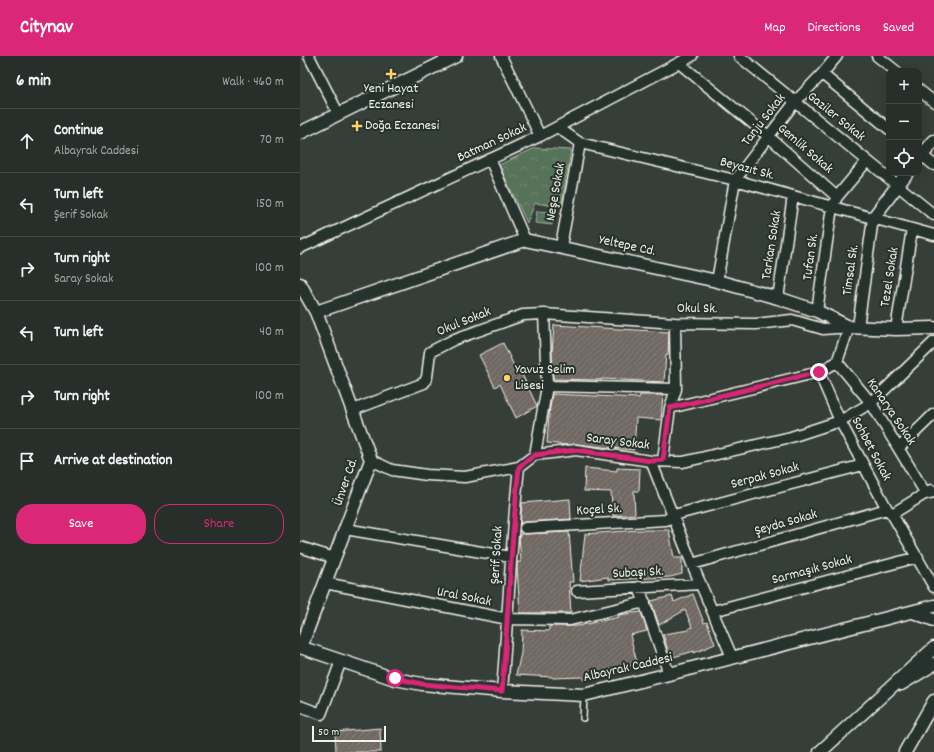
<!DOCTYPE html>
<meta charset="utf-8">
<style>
body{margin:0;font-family:Dekko,sans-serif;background:#343a36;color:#f1f3f6}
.controls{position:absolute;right:12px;top:12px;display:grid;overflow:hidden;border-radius:8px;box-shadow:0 4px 16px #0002}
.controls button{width:36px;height:36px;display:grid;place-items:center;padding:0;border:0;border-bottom:1px solid #444a47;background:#282e2a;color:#f1f3f6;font:20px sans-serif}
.scale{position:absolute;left:12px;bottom:10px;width:74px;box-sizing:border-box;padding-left:4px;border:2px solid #f4f1e8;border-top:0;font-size:11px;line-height:14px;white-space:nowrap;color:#f4f1e8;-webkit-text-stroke:3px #26332d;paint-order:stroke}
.stop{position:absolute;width:12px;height:12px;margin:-9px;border:3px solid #db2777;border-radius:50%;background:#fff}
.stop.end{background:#db2777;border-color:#fff;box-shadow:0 1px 4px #0008}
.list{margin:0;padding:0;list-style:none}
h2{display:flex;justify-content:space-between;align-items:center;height:52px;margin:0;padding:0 16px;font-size:17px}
h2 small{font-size:13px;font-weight:400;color:#a5a8a8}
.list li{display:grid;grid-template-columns:26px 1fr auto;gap:12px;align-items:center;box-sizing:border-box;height:64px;padding:0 16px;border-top:1px solid #444a47}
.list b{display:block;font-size:15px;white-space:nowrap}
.list p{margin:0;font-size:13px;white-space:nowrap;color:#a5a8a8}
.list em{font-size:13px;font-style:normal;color:#a5a8a8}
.actions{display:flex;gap:8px;padding:12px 16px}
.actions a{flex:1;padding:9px 0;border:1px solid #db2777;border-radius:16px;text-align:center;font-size:14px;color:#db2777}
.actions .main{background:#db2777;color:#fff}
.icon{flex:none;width:22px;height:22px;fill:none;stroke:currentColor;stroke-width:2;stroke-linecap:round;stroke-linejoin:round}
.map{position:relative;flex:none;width:634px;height:696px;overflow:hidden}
header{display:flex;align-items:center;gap:24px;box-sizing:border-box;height:56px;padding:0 20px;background:#db2777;color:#fff}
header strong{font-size:19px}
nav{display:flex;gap:22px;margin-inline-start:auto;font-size:14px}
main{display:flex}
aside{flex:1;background:#282e2a}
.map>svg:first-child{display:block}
.park{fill:url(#park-crowns);stroke:#a6b2a0}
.pitch{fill:#577258;stroke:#a6b2a0}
.building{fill:url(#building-hatch);stroke:#f4f1e8}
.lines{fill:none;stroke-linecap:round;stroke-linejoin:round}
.service-casing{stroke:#f4f1e8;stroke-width:8}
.minor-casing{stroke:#f4f1e8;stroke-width:13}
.tertiary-casing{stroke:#f4f1e8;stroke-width:15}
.service{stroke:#26332d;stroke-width:5}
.minor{stroke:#26332d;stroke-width:10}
.tertiary{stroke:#26332d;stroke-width:12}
.route{stroke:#db2777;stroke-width:5}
.poi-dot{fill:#ffd166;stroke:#26332d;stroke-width:1.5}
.labels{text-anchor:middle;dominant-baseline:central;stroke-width:4;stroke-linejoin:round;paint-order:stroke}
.poi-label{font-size:14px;fill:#f4f1e8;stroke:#26332d;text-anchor:start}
.street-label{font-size:14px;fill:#f4f1e8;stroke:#26332d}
</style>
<header>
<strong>Citynav</strong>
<nav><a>Map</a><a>Directions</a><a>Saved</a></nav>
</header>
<main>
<aside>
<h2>6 min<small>Walk · 460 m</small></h2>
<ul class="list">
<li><svg class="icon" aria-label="ahead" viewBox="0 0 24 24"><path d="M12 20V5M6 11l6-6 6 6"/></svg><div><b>Continue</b><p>Albayrak Caddesi</p></div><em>70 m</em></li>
<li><svg class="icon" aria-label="left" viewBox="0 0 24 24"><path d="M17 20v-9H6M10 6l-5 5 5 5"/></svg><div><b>Turn left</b><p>Şerif Sokak</p></div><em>150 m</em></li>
<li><svg class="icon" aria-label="right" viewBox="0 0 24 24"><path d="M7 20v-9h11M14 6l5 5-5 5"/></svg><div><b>Turn right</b><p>Saray Sokak</p></div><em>100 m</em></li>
<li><svg class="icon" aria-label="left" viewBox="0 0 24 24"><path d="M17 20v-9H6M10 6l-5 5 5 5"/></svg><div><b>Turn left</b></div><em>40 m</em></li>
<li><svg class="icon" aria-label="right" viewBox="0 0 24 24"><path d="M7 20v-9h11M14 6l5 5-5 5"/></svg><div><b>Turn right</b></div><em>100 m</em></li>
<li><svg class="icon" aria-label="arrive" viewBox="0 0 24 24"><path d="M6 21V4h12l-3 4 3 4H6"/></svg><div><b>Arrive at destination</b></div></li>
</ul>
<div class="actions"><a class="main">Save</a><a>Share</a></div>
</aside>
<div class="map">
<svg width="634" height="696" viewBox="0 0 634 696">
<defs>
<pattern id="park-crowns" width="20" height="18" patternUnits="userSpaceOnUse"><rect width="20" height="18" fill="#577258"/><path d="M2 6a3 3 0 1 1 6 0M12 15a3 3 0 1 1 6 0" fill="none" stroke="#708770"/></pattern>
<pattern id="building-hatch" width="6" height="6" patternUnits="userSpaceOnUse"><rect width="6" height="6" fill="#706862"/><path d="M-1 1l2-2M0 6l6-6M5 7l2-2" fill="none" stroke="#857e78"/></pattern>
</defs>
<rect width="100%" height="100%" fill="#353e38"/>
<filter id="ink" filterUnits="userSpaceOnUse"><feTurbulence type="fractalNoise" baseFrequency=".025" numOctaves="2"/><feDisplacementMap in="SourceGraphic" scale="8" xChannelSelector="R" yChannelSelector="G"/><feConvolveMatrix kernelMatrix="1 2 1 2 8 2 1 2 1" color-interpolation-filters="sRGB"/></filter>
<g filter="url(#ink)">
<!-- park -->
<path class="park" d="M235 92 271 94 261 151 235 147 227 167 199 109Z"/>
<!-- pitch -->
<path class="pitch" d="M237 155 253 156 252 169 235 167Z"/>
<!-- building -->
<path class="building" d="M254 269 369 276 368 299 366 298 364 326 302 323V324L253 323 252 297Z
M203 287 216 314 219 312 237 350 216 362 200 328 195 331 179 299Z
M252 338 339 342 340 339H363L361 364 336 362 334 394 311 392 277 388 266 389 247 387 249 359Z
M285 412 317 415V412L340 413 339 435H334L335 458 313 460 311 436 284 435Z
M270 443 271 463 225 466 220 468 222 447Z
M339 474H369L374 502H382V518L370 521 308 524V521L280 525 285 478Z
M269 476 273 526H269L271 557H220L217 512V506H221L219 479H221V477L225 478Z
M393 538 404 567 407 566 415 588 394 597V595L370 602 363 578 389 574V572L392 571 385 554 359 569 351 545 372 540 374 546Z
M341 556 347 575 330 579 337 607 314 616V613L283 624V621L253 622 252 621 216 619 221 597 222 574 249 575V570H278L319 561 318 559Z
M80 672 81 696H36L35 676Z"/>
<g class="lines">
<!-- service casing -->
<g class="service-casing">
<path id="service" d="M283 662 284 640"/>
</g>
<!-- minor casing -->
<g class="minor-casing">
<path id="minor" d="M9 0 38 57
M201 0 240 80
M439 0 634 159
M577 0 596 15
M379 7 468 80 537 141
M522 18 589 73
M619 34 634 46
M257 71 280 87 435 124 634 179
M619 97 634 109
M190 103 225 184
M261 190 280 87
M0 192 240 80 392 0
M417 225 435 124 495 46 522 18 537 0
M478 242 493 140
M517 255 532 151 537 141 567 105
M558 271 573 162
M596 273 612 173
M537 306 571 347 626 438 634 436
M247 330 376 333
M370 352 519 316
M53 354 124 327 127 321 130 296 155 283 223 259 244 258 375 267 456 268 492 264 523 273 549 271 537 306 519 316 540 365 587 453 592 458 634 531
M599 392 634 358
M235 399 247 330 244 258
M71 404 92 414 127 419 165 421 219 411 235 399 276 394 351 405 383 406 491 381 540 365 571 347 634 286
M363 404 370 352 376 333 375 267
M351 405 392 508 432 601
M592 458 631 434
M225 472 366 464 374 459 563 409
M45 473 211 501
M0 491 34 502
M392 508 587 453
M25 527 208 563 270 564 345 546
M339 531 369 618
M277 535 401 528
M413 555 618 501
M202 635C208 561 211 486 219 411
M0 650 21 658 41 605"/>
</g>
<!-- tertiary casing -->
<g class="tertiary-casing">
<path id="tertiary" d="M0 77 156 0
M619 103 634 85
M573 162 607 117
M0 228 16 256 71 404 1 591
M16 256 225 184 417 225 478 242 517 255 549 271 596 273 634 272
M613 556 634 564
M0 591 95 623 122 628 202 635 284 639 369 618 634 550
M601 628 634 608
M520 696 634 592
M605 696 634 645"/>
</g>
<!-- service -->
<use href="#service" class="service"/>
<!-- minor -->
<use href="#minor" class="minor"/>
<!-- tertiary -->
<use href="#tertiary" class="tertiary"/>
</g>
</g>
<g class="lines" filter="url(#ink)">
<!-- route -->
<path class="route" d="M95 622 122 628 202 635C208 561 211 486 219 411L235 399 276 394 351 405 363 404 370 352 519 316"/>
</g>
<!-- markers -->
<g class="poi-dot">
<path d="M89 12h4v4h4v4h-4v4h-4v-4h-4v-4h4z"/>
<path d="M55 64h4v4h4v4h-4v4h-4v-4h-4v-4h4z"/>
<circle cx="207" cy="322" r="4"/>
</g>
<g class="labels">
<!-- poi labels -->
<g class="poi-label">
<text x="91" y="33" text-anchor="middle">Yeni Hayat<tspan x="91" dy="16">Eczanesi</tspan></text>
<text x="65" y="70">Doğa Eczanesi</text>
<text x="215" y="314">Yavuz Selim<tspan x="215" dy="16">Lisesi</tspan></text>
</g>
<!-- street labels -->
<g class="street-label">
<text transform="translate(536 61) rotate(39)">Gaziler Sokak</text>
<text transform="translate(464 64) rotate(-52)">Tanju Sokak</text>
<text transform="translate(192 87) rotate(-25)">Batman Sokak</text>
<text transform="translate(505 93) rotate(41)">Gemlik Sokak</text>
<text transform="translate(447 113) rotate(15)">Beyazıt Sk.</text>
<text transform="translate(256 136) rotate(-80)">Neşe Sokak</text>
<text transform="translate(472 189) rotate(-81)">Tarkan Sokak</text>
<text transform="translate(327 190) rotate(12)">Yeltepe Cd.</text>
<text transform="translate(511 201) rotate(-82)">Tufan Sk.</text>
<text transform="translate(551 214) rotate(-82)">Timsal Sk.</text>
<text transform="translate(590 221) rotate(-81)">Tezel Sokak</text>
<text transform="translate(397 253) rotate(1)">Okul Sk.</text>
<text transform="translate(164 266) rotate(-22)">Okul Sokak</text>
<text transform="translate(591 356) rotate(56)">Kanarya Sokak</text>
<text transform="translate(318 386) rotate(7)">Saray Sokak</text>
<text transform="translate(571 393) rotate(62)">Sohbet Sokak</text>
<text transform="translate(465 420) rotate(-15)">Serpak Sokak</text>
<text transform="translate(46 426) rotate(-71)">Ünver Cd.</text>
<text transform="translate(299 454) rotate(-3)">Koçel Sk.</text>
<text transform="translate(486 467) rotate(-16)">Şeyda Sokak</text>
<text transform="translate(197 499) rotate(-87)">Şerif Sokak</text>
<text transform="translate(512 514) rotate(-15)">Sarmaşık Sokak</text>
<text transform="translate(338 517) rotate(-3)">Subaşı Sk.</text>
<text transform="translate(164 541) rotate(11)">Ural Sokak</text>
<text transform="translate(328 612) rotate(-13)">Albayrak Caddesi</text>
</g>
</g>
</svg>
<div class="controls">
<button>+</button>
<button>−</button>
<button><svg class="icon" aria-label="locate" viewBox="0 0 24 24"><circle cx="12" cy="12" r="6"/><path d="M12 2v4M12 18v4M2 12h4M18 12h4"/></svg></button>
</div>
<div class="scale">50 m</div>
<div class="stop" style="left:95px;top:622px"></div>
<div class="stop end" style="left:519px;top:316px"></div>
</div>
</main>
